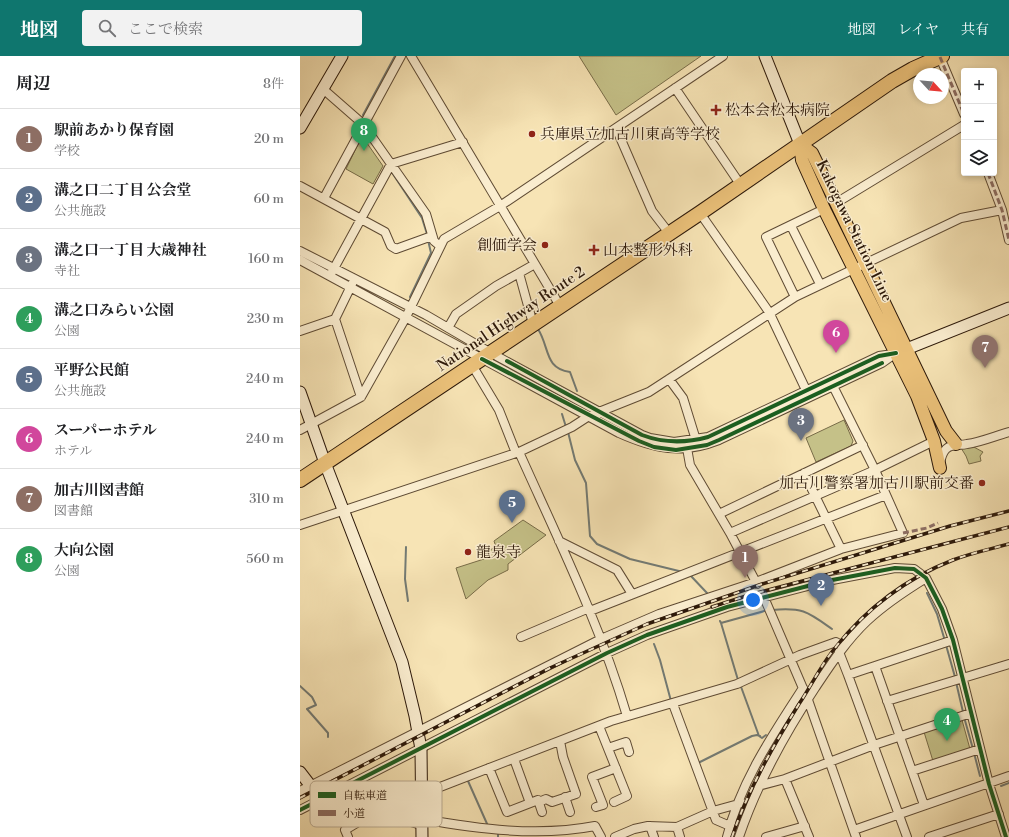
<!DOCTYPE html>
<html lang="ja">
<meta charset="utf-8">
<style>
body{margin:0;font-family:"Libre Bodoni","Noto Serif JP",serif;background:#f2f2f2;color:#202124}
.controls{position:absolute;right:12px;top:12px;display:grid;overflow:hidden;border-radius:4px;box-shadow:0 2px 6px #0003}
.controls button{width:36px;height:36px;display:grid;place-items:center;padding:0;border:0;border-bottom:1px solid #e0e0e0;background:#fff;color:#202124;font:20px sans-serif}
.compass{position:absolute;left:613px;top:12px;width:36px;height:36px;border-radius:50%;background:#fff;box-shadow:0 2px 6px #0003;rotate:116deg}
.you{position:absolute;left:453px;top:544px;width:14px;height:14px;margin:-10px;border:3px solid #fff;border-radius:50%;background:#1a73e8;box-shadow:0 0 0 6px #1a73e833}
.badge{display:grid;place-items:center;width:26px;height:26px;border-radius:50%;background:#0f766e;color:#fff;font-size:13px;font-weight:700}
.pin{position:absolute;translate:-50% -33px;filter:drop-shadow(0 1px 2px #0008)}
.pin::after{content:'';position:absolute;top:21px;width:14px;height:12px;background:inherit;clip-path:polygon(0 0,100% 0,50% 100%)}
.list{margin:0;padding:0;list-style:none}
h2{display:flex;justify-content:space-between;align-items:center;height:52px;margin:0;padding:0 16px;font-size:17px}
h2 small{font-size:13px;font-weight:400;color:#757577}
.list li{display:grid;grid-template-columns:26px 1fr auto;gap:12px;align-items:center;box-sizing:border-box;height:60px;padding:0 16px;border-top:1px solid #e0e0e0}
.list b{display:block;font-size:15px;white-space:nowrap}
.list p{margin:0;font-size:13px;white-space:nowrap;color:#757577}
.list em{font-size:13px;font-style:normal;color:#757577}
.icon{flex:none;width:22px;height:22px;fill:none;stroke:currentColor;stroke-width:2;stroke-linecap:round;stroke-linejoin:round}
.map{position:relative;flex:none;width:709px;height:781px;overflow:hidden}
header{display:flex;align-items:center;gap:24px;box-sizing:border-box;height:56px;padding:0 20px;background:#0f766e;color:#fff}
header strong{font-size:19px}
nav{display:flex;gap:22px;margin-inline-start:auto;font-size:14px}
.search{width:280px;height:36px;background:#f2f2f2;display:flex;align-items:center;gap:10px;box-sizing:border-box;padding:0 14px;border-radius:4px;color:#757577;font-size:15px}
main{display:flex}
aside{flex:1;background:#fff}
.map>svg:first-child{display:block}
.green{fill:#c5c188;stroke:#786c48}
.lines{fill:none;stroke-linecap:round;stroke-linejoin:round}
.stream{stroke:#737a73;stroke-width:2}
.street-casing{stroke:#5f4b34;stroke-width:10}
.secondary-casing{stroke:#2c1809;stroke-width:13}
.primary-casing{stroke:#2c1809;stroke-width:14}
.highway-casing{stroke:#2c1809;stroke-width:16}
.street{stroke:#faedcf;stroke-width:8}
.secondary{stroke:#faedcf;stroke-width:11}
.primary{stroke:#ecc27a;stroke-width:12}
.highway{stroke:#ecc27a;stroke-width:14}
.rail-casing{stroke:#2c1809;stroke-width:3.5}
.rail{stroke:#faedcf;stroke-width:2;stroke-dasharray:6;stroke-linecap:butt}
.quiet{stroke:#8d6e63;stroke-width:3;stroke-dasharray:6 3;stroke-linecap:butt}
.cycleway-casing{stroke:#faedcf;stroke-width:6}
.cycleway{stroke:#1b5e20;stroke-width:4}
.poi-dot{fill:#8f2418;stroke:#faedcf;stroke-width:1.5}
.labels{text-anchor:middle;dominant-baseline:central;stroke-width:3;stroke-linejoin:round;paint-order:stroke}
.poi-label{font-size:15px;fill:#2c1809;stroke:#faedcf;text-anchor:start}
.street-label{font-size:15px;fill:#2c1809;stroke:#faedcf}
.key{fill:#faedcf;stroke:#bcad94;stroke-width:1}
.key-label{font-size:11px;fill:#2c1809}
</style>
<header>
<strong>地図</strong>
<div class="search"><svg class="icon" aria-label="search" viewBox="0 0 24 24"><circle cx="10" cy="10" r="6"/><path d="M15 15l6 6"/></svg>ここで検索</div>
<nav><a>地図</a><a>レイヤ</a><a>共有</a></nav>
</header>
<main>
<aside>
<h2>周辺<small>8件</small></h2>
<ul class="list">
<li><span class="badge" style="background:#8d6e63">1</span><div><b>駅前あかり保育園</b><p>学校</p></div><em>20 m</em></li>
<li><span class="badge" style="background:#5c6f8a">2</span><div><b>溝之口二丁目 公会堂</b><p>公共施設</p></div><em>60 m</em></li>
<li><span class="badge" style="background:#6b7280">3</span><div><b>溝之口一丁目 大歳神社</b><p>寺社</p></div><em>160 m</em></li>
<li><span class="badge" style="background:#2e9e5b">4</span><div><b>溝之口みらい公園</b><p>公園</p></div><em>230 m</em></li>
<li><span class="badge" style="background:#5c6f8a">5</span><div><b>平野公民館</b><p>公共施設</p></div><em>240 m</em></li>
<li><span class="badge" style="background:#d1479c">6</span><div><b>スーパーホテル</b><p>ホテル</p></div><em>240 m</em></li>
<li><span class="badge" style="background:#8d6e63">7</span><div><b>加古川図書館</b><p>図書館</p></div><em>310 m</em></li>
<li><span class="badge" style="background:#2e9e5b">8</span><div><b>大向公園</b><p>公園</p></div><em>560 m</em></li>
</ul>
</aside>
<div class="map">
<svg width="709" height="781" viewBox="0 0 709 781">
<rect width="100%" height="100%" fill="#f7e4b5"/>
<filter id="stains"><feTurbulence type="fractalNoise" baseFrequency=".005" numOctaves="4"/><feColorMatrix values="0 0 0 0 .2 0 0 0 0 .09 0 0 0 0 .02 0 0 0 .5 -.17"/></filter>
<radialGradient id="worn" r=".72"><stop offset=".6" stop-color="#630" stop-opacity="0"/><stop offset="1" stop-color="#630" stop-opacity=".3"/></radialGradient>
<!-- green -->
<path class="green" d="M279 0H401L316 59Z
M62 80 83 110 73 128 46 113Z
M544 364 553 385 551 390 516 406 506 382Z
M672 390 683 396 680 400 681 405 669 408 666 400 661 392Z
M223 464 246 479 208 508V514L188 524 166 543 156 512 184 503 183 497 196 491 194 485Z
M662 664 670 693 633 705 624 676Z"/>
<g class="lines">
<!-- stream -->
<path class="stream" d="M63 59 95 0
M91 115 122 162 127 178
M110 241 131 197 128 184
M238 273C250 292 244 312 270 316L277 335
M262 358 266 371
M268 376 275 404 286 427 290 480 297 488 330 503 383 516
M106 491 105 523 108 545
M390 519 407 537
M627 537 637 558 645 585
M472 554C503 551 508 556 532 573
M420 565 421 567 468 554
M421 567 438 624
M354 588 360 604 371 645
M646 589 655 621
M656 626 663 656
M440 628 459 680 462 682 466 679
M0 630 12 641 16 649 7 653 28 677V681
M664 661 673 693
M674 697 680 720
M398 707 452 680 457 679 460 680
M168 725 188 770
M73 728 80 731 95 744H107
M701 730 709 727
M198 781V778"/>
<!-- street casing -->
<g class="street-casing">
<path id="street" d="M111 0 260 250
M640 1 664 58
M375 32 440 128
M23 33 63 68 126 158 134 185 140 190
M316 72 352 155 369 177
M688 117 702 154 709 184
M0 130 85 176 91 190 96 193 132 180
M24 142 101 0
M536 147 664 69
M400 157 469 256 506 334
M491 170 520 228
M0 195 126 259 191 297 342 379 350 382 374 386 408 381 579 300 593 298
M0 204 319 377C355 393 381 399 419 384L582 307 596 297
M32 216 91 108 163 86
M219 217 233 268
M495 241 466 181 524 153
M35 263 61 341
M148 272 156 258 196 230 235 208
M0 275 35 263 52 228
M172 309 199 354 216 397
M369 323 383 342 396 384 387 392 390 409 430 477 457 528
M0 374 61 341 106 261 144 183 200 150 423 0
M219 396C258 483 300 568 327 660
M640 407C641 402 642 397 646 393 653 387 659 390 667 388 681 386 695 380 709 376
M504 417 541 493
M419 458 563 389
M0 469 219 396 272 371 289 360 349 336 495 241 661 162 702 154
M430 477 575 414 634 385
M259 485 317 514 332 538
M463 539 508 644 556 781
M290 555 586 439
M221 581 289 552
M539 596 548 619 653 584
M575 610 624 749
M548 619 607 781
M587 645 709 608
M373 648 416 764 430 770
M299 670 327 740 314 746
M308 692 326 686 329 696
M214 703 230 747
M189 712 207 756 238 744 242 756
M612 715 680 693
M485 723 509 781
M458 730 485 723 574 689 671 657
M0 735 301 583 359 558 456 526 541 493 603 477 575 414 533 330
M122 738 311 665 437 628 500 599 536 586 543 590
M265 741 270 756
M239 746 246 743 252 746 276 738 263 701 260 685
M296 751 303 749 292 721 316 712
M0 754 307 597 347 579 427 551 527 525 595 512 614 513 626 522 642 553 653 584 689 728 706 781
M122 763C178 773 238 781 295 770L301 781
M350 770 354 781
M377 771 380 781
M554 774 709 720
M48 781 45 774 60 765 68 753 121 769
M315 781 334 773 348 770 377 771 413 755 442 747
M427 781C440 727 473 678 503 632
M439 781C457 728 484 679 515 632 531 608 546 585 567 565 585 548 605 535 626 522
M466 781 505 770
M629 781 699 758"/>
</g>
<!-- secondary casing -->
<g class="secondary-casing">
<path id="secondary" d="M465 0 500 88
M0 72 42 0
M599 296 709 252
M0 336 25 407 102 606 115 660 121 693 122 781
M0 716 10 729"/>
</g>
<!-- primary casing -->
<g class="primary-casing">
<path id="primary" d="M500 88 502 104 524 153 617 340 634 385 640 412
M500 88 512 97 646 375 656 388"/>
</g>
<!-- highway casing -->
<g class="highway-casing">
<path id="highway" d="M0 424 400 157 592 25 613 13 642 0"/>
</g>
<!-- street -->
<use href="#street" class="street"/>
<!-- secondary -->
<use href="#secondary" class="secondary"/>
<!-- primary -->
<use href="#primary" class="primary"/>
<!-- highway -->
<use href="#highway" class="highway"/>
<!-- rail casing -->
<g class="rail-casing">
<path id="rail" d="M412 551 449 539 709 471
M0 742 250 612 347 568 462 528 650 470 709 455
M432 781C448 734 473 690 499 648 511 630 521 609 535 592 566 553 607 522 653 504 671 497 691 493 709 488"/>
</g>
<!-- rail -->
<use href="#rail" class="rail"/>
<!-- quiet -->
<path class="quiet" d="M640 1 664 58
M688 117 702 154 709 184
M603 477 627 472 638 467"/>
<!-- cycleway casing -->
<g class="cycleway-casing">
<path id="cycleway" d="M182 303 339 385 354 391 376 394 407 389 419 384 582 307
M207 305 342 379C363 387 386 387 408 381L579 300 596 297
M0 754 307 597 347 579 427 551 527 525 595 512 614 513 626 522 642 553 653 584 689 728 706 781"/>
</g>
<!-- cycleway -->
<use href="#cycleway" class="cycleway"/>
</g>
<!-- markers -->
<g class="poi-dot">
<path d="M414 48h4v4h4v4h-4v4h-4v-4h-4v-4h4z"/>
<circle cx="232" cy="78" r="4"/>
<circle cx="245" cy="189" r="4"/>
<path d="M292 188h4v4h4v4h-4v4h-4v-4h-4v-4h4z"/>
<circle cx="682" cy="427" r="4"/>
<circle cx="168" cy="496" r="4"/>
</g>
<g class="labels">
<!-- poi labels -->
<g class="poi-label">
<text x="425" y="54">松本会松本病院</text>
<text x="240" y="78">兵庫県立加古川東高等学校</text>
<text x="237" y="189" text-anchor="end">創価学会</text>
<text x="303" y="194">山本整形外科</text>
<text x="674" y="427" text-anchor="end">加古川警察署加古川駅前交番</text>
<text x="176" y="496">龍泉寺</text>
</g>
<!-- street labels -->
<g class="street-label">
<text transform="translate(554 175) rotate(64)">Kakogawa Station Line</text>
<text transform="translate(211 263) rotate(-34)">National Highway Route 2</text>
</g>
</g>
<!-- legend -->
<rect x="10" y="725" width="132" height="46" rx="6" class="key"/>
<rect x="18" y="736" width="18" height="6" fill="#1b5e20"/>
<rect x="18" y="754" width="18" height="6" fill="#8d6e63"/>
<g class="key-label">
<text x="43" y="743">自転車道</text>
<text x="43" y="761">小道</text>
</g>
<rect width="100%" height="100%" filter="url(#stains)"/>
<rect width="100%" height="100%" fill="url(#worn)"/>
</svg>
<div class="controls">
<button>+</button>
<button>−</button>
<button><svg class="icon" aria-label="layers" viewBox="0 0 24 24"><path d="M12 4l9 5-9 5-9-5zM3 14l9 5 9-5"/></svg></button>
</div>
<svg class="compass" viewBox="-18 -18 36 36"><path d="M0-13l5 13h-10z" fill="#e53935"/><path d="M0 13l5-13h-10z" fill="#757577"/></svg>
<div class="you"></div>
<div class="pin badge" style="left:445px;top:522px;background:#8d6e63">1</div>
<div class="pin badge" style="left:521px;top:550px;background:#5c6f8a">2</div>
<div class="pin badge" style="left:501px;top:385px;background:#6b7280">3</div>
<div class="pin badge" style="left:647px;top:685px;background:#2e9e5b">4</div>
<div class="pin badge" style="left:212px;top:467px;background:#5c6f8a">5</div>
<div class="pin badge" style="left:536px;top:297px;background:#d1479c">6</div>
<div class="pin badge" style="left:685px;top:312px;background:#8d6e63">7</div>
<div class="pin badge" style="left:64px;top:95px;background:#2e9e5b">8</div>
</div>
</main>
